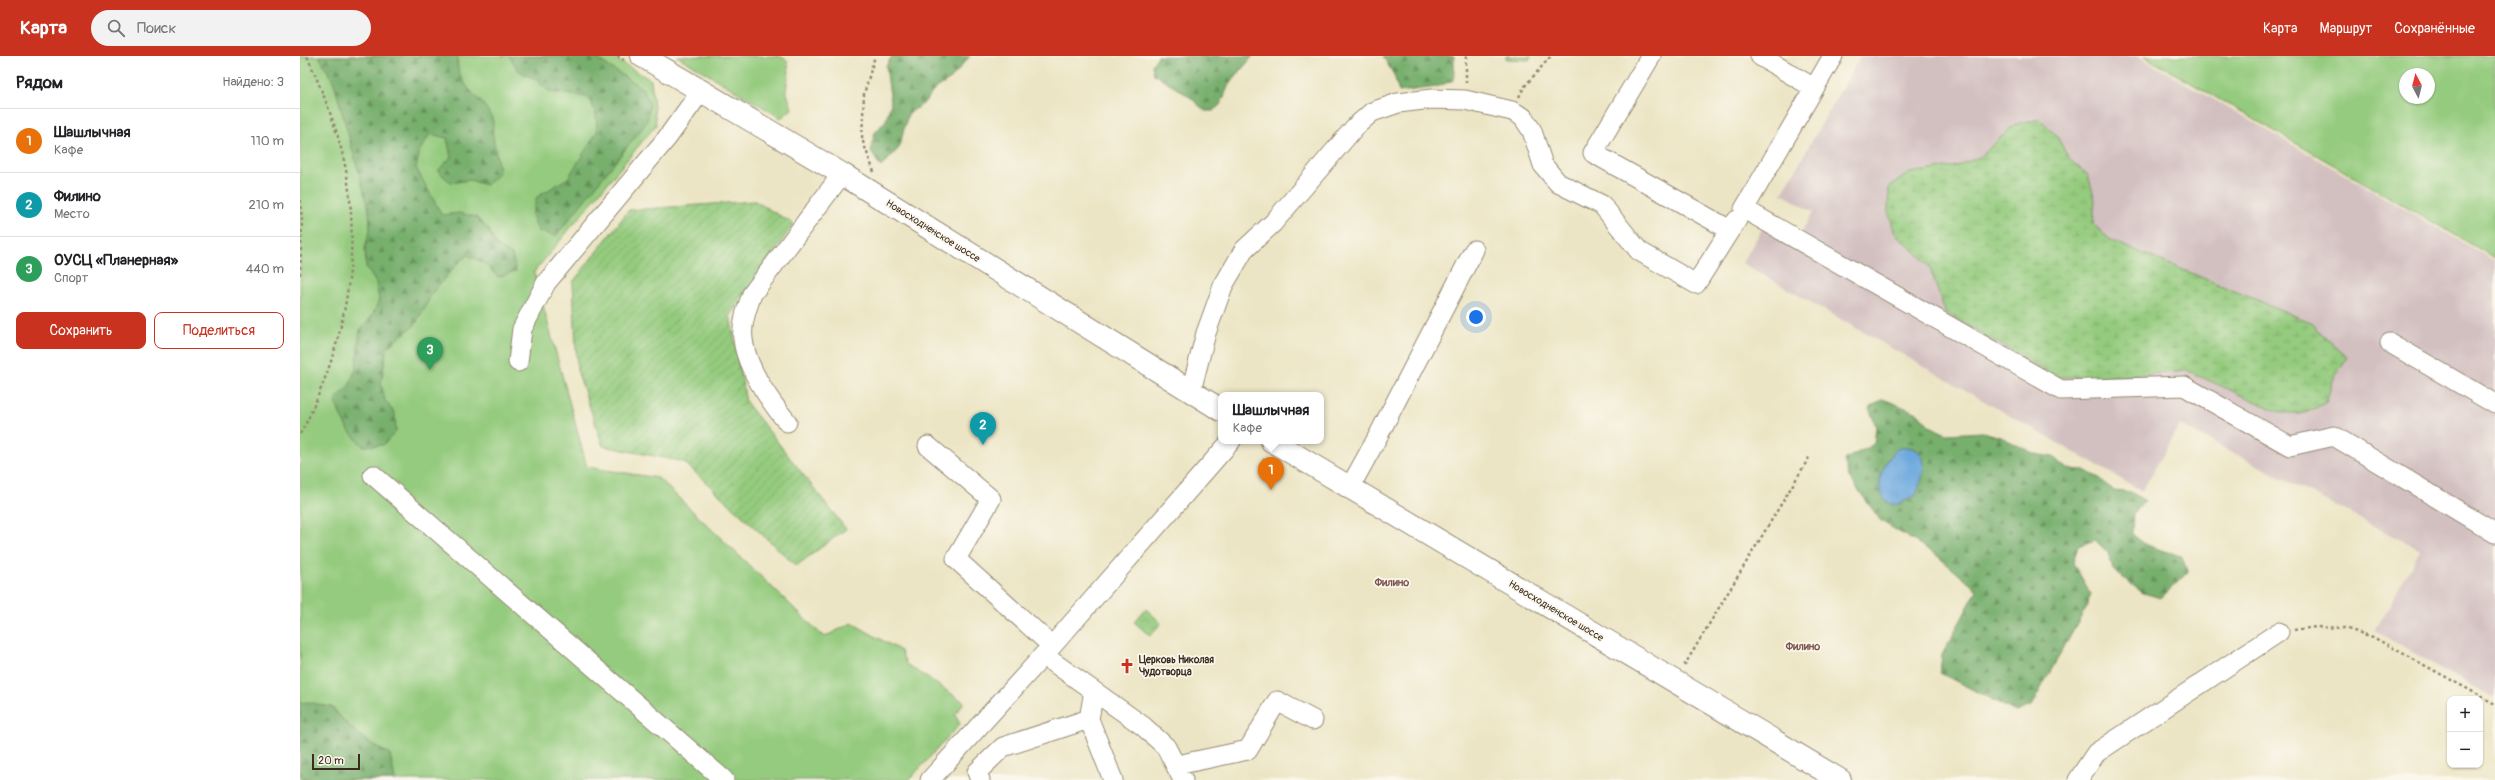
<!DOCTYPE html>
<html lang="ru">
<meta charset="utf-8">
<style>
body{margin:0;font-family:Pangolin,sans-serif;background:#f2f2f2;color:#202124}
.controls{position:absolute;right:12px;bottom:12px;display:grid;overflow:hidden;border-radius:8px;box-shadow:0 1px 3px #0004}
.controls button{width:36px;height:36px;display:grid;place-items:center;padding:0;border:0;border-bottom:1px solid #e0e0e0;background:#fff;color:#202124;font:20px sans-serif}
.compass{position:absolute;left:2099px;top:12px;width:36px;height:36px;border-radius:50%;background:#fff;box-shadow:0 1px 3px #0004;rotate:353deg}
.scale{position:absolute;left:12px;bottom:10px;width:48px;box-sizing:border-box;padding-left:4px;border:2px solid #3b2a1e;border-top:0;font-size:11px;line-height:14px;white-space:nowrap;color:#3b2a1e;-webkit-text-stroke:3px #fbf7ec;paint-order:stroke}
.you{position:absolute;left:1176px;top:261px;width:14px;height:14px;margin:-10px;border:3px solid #fff;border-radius:50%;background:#1a73e8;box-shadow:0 0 0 6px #1a73e833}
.badge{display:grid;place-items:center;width:26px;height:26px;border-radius:50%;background:#c8321e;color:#fff;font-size:13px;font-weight:700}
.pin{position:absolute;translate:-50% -33px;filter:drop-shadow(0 1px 2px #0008)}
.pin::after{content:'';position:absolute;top:21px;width:14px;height:12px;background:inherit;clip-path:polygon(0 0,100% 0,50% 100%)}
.popup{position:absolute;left:918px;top:336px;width:106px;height:52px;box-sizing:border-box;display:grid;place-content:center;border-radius:8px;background:#fff;filter:drop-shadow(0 1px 3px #0005);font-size:13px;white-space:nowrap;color:#757577}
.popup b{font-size:15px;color:#202124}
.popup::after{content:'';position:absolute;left:50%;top:100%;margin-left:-8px;border:8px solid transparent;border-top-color:#fff}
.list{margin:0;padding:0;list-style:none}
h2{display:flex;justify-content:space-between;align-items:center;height:52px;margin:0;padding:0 16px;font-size:17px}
h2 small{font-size:13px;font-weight:400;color:#757577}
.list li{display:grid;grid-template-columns:26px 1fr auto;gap:12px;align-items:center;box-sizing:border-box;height:64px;padding:0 16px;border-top:1px solid #e0e0e0}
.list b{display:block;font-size:15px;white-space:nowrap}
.list p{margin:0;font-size:13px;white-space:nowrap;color:#757577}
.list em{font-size:13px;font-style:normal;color:#757577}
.actions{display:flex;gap:8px;padding:12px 16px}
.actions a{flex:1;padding:9px 0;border:1px solid #c8321e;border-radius:8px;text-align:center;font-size:14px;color:#c8321e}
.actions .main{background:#c8321e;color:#fff}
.icon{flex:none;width:22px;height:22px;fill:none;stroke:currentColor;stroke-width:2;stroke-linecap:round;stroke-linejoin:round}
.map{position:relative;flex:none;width:2195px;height:724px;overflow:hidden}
header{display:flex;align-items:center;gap:24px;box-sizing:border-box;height:56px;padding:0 20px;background:#c8321e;color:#fff}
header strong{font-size:19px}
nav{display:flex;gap:22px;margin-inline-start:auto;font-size:14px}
.search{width:280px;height:36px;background:#f2f2f2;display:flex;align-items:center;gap:10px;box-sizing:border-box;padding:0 14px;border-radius:22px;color:#757577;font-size:15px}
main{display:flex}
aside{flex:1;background:#fff}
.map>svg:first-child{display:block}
.industrial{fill:#d2bfc0}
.grass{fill:#94cb7e;stroke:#687a4e;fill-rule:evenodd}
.forest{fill:url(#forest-firs);stroke:#596c46}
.wetland{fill:url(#wetland-marsh);stroke:#687a4e}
.park{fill:url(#park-crowns);stroke:#687a4e}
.garden{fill:url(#garden-furrows);stroke:#687a4e}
.water{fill:#6da9de;stroke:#546a7e}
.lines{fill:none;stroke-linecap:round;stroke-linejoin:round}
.minor-casing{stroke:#948872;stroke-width:21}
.major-casing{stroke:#948872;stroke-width:24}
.path{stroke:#948872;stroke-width:2.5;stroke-dasharray:3 3;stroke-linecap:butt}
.minor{stroke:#fff;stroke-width:19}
.major{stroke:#fff;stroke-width:22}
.labels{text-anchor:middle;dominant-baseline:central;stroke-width:3.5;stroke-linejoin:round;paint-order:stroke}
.street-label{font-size:10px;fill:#3b2a1e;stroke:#fbf7ec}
.poi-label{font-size:10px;font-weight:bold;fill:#3b2a1e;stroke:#fbf7ec;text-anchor:start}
.neighbourhood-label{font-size:11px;font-weight:bold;fill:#7d574f;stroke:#fbf7ec}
</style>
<header>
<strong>Карта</strong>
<div class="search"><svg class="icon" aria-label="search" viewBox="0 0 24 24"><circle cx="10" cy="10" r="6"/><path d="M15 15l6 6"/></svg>Поиск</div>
<nav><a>Карта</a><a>Маршрут</a><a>Сохранённые</a></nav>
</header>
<main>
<aside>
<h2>Рядом<small>Найдено: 3</small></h2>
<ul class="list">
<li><span class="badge" style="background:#e8710a">1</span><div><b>Шашлычная</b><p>Кафе</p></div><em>110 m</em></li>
<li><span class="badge" style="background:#0f9aa8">2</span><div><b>Филино</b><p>Место</p></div><em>210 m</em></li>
<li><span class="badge" style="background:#2e9e5b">3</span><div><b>ОУСЦ «Планерная»</b><p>Спорт</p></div><em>440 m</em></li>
</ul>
<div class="actions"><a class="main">Сохранить</a><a>Поделиться</a></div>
</aside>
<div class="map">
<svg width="2195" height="724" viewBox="0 0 2195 724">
<defs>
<pattern id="forest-firs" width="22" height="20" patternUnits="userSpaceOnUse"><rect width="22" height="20" fill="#77af6d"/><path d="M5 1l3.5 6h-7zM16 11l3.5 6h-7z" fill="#638f59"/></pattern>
<pattern id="wetland-marsh" width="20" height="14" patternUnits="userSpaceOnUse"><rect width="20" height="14" fill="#94cb7e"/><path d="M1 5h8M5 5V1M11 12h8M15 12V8" fill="none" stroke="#80ae6c"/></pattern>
<pattern id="park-crowns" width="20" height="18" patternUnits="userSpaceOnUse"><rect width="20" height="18" fill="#94cb7e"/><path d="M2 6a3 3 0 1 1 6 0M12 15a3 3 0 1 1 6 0" fill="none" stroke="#80ae6c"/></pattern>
<pattern id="garden-furrows" width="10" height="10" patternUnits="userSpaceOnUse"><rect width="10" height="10" fill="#94cb7e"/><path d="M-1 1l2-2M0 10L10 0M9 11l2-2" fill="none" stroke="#80ae6c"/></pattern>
</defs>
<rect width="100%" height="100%" fill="#fbf7ec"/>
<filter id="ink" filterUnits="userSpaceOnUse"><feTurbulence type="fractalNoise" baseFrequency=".025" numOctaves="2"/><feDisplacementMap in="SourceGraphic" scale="8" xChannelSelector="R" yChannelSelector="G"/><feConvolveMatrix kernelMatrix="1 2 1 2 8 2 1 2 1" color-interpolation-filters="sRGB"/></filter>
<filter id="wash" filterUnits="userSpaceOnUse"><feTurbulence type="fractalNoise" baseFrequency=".012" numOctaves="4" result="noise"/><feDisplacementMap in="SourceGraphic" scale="16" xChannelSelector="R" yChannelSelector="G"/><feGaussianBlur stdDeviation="0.9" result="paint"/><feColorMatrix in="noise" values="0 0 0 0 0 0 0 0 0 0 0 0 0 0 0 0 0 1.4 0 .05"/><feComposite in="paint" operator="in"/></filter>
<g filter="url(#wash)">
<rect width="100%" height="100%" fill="#ece5c5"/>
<!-- industrial -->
<path class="industrial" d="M1560 0H1838L2195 205V643L2075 575 2120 494 1880 369 1842 435 1442 207 1464 170 1495 187 1513 156 1482 138Z"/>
<!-- grass -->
<path class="grass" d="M0 0H310L351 24 356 69 234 216 287 411 358 422 524 581 552 567 601 595 606 608 664 646 655 659 660 668 609 724H0Z
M377 0H479L487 4 489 16 486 34 492 53 481 62Z
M1206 0H1232L1229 4 1206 3Z
M1844 0H2195V202ZM2105 18H2129V42H2105Z"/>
<!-- forest -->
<path class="forest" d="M19 0H158C153 29 182 39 192 62 194 67 192 74 193 80 194 91 198 103 199 116L187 129 169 124 151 127 138 115 151 101 147 82 130 78 120 94 116 112 142 159 159 157 176 161 189 174 196 189 212 199 216 215 198 221 185 208 168 199 155 210 133 236 115 269 87 291 81 327 85 344 95 358 96 376 83 389 63 390C48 376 41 364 35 344L49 330 56 313 60 274 72 260 79 244 76 227 66 211 65 192 70 173 69 154 34 27Z
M209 0H293L343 33 350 49 347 66 256 180 238 175 232 159 237 141 268 122 297 76 296 57 288 41 250 36 236 24 219 15Z
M592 0H670L651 23 635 33 623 48 608 58 599 92 581 111 571 96 574 78 586 64 591 47 586 10Z
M858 0H953L929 28 921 48 913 55H905L890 41 854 18 852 9Z
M1083 0H1154V24L1136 31 1099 36 1094 19Z
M1583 343 1618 357 1630 370 1646 378 1683 376 1701 381 1735 398 1753 401 1767 413 1784 414 1801 423 1813 435 1831 436 1845 445 1833 458 1832 478 1846 489 1881 500 1888 516 1861 542 1843 537 1813 514 1808 497 1795 484 1778 490 1773 507 1791 538 1785 554 1731 650 1716 656 1640 617 1642 599 1677 534 1634 497 1581 465 1549 421 1544 404 1574 388 1576 370 1569 352Z
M8 646 32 651C49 672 65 686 90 698L95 724H4L0 714V647Z"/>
<!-- wetland -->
<path class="wetland" d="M1740 63 1757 80 1769 103 1788 119 1795 144 1793 168 1810 184 2008 265 2047 301 2033 324 2026 347 2005 357H1981L1888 315 1811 321H1756L1645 256 1629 209 1595 177 1588 155 1589 131 1609 117 1657 110 1680 101 1715 68Z"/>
<!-- park -->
<path class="park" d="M846 553 861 567 850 580 834 566Z"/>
<!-- garden -->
<path class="garden" d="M455 145 494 168 430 259 446 346 546 473 496 510 384 406 303 390 277 314 273 226 329 154Z"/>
<!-- water -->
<path class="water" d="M1606 391C1634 395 1622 421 1616 439L1599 448H1590C1571 432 1582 409 1597 393Z"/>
</g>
<g filter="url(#ink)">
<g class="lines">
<!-- minor casing -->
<g class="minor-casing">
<path id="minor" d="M1351 0 1293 97 1430 174 1437 164
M1460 0 1514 32
M1533 0 1444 153 1761 334 1884 330 1990 390 2034 380 2195 477
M2090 287 2195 348
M218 306 222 273 246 227 367 82 401 35
M891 335 906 277 923 230 944 194 973 167 1055 71 1072 56 1098 47 1132 43 1165 44 1212 55 1223 61 1232 75 1243 109 1258 127 1302 149 1339 195 1396 228 1430 174
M487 366C470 345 446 311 443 283 441 268 447 252 452 238L542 118
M628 390 691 443 656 503 752 590
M73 419 424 724
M1049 433 1076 384 1174 194
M743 599 843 670 866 691 883 724
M789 663 813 724
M877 709 948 694 977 645 1013 664
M630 724 752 590 931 385
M680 724 677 716 703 691 789 663 794 635
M1778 724 1796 697 1979 576"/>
</g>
<!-- major casing -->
<g class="major-casing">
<path id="major" d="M342 0 542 118 921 354
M972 385 1540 724"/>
</g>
<!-- path -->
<path class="path" d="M317 0 324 4
M1166 0V27
M1219 41 1224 31 1251 0
M574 116 562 83 564 38 575 0
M0 144 2 165 0 219
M0 378C7 367 12 354 17 342 47 273 59 195 47 120 40 78 24 39 7 0
M960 411 965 402
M1994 574 2016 571 2044 572 2073 581 2195 648
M1384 610 1510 400"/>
<!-- minor -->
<use href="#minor" class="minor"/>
<!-- major -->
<use href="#major" class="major"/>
</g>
</g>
<!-- icons -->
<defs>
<g id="church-bare" transform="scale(1.2)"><path d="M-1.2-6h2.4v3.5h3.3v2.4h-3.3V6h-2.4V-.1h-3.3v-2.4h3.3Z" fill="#c8321e" stroke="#fbf7ec" stroke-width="2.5" paint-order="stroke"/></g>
</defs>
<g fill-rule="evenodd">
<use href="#church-bare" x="827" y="610"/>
</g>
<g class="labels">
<!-- street labels -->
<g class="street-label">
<text transform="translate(633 175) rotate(32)">Новосходненское шоссе</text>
<text transform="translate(1256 555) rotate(31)">Новосходненское шоссе</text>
</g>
<!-- poi labels -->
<g class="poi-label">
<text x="839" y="604">Церковь Николая<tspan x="839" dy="12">Чудотворца</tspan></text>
</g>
<!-- neighbourhood labels -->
<g class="neighbourhood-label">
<text x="1092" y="526">Филино</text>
<text x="1503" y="590">Филино</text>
</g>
</g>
</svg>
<div class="controls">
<button>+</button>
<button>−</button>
</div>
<svg class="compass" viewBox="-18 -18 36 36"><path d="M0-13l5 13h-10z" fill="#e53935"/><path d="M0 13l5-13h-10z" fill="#757577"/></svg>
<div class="scale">20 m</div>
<div class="you"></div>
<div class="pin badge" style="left:971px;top:434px;background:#e8710a">1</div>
<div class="popup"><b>Шашлычная</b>Кафе</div>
<div class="pin badge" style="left:683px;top:389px;background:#0f9aa8">2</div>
<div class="pin badge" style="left:130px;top:314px;background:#2e9e5b">3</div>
</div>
</main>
